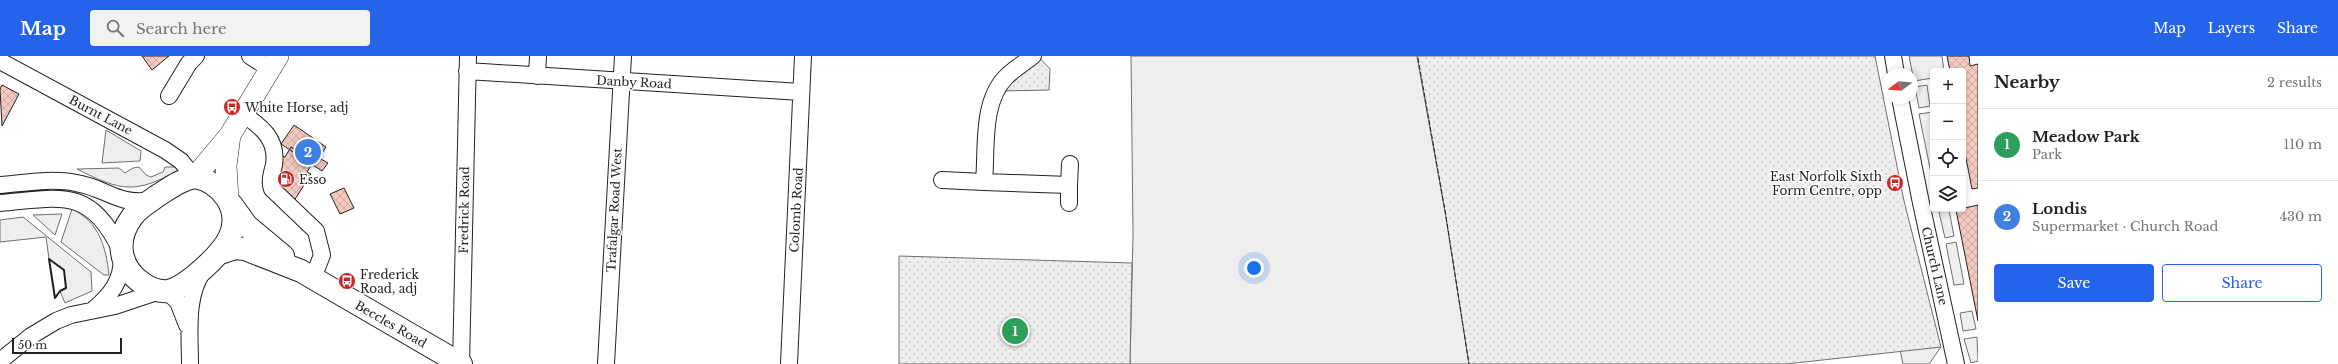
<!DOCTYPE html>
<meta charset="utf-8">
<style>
body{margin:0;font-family:"Libre Baskerville",serif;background:#f2f2f2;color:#202124}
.controls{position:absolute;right:12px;top:12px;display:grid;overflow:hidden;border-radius:4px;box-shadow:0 2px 6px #0003}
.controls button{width:36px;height:36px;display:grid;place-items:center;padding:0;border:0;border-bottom:1px solid #e0e0e0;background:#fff;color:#202124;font:20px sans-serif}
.compass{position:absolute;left:1882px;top:12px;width:36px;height:36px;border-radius:50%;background:#fff;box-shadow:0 2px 6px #0003;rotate:254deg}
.scale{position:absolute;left:12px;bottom:10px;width:110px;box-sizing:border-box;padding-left:4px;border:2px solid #222;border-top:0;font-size:11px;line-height:14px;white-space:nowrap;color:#222;-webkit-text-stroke:3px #fff;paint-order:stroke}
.you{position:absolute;left:1254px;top:212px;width:14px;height:14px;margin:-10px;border:3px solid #fff;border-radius:50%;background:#1a73e8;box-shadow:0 0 0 6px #1a73e833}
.badge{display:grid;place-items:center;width:26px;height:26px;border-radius:50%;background:#2563eb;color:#fff;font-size:13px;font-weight:700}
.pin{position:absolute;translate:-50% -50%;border:2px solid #fff;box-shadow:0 1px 4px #0006}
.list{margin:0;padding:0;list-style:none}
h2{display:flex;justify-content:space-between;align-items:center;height:52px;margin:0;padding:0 16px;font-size:17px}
h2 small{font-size:13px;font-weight:400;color:#757577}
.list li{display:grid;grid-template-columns:26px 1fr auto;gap:12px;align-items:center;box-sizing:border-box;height:72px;padding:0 16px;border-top:1px solid #e0e0e0}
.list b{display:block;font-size:15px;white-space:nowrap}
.list p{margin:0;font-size:13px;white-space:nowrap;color:#757577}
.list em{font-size:13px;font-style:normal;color:#757577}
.actions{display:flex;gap:8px;padding:12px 16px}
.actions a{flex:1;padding:9px 0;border:1px solid #2563eb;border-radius:4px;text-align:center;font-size:14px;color:#2563eb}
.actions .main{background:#2563eb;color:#fff}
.icon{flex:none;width:22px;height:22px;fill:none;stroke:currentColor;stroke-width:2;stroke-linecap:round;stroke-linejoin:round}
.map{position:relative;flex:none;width:1978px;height:308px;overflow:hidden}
header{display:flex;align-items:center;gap:24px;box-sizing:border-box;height:56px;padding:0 20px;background:#2563eb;color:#fff}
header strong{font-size:19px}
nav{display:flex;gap:22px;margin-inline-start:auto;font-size:14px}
.search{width:280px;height:36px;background:#f2f2f2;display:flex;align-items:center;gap:10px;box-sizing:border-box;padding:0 14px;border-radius:4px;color:#757577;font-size:15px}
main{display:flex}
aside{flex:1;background:#fff}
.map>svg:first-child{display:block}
.grass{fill:#eee;stroke:#6f6f6f}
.park{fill:url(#park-dots);stroke:#6f6f6f}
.building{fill:url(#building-cross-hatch);stroke:#222}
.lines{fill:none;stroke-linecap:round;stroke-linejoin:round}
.minor-casing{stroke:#222;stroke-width:18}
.major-casing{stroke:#222;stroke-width:22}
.highway-casing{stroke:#222;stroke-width:24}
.minor{stroke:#fff;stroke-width:16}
.major{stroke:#fff;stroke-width:21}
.highway{stroke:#fff;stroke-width:22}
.fence{stroke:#222;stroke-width:1;stroke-dasharray:5 2;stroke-linecap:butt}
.wall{stroke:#222;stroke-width:2}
.labels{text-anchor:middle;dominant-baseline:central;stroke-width:3;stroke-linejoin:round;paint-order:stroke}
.street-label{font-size:12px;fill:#222;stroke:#fff}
.poi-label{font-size:12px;fill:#222;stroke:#fff;text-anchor:start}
</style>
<header>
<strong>Map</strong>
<div class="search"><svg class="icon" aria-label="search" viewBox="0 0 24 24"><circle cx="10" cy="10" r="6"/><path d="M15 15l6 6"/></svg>Search here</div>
<nav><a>Map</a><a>Layers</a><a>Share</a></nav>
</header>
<main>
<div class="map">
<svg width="1978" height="308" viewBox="0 0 1978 308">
<defs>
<pattern id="park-dots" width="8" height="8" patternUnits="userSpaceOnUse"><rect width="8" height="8" fill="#eee"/><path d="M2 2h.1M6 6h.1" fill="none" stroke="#ccc" stroke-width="1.8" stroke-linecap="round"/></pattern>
<pattern id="building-cross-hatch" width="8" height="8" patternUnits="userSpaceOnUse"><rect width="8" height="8" fill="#f3c9c0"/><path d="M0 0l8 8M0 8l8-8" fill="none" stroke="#d0aca5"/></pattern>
</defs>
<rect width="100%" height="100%" fill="#fff"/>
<!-- grass -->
<path class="grass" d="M1131 0H1417L1446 161 1469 308H1130L1133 178Z
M1909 0H1942L1944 15H1933V22L1914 25Z
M1927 29 1930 50 1919 52 1915 31Z
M1933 56V127L1919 58Z
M106 74 141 95 140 105 102 107Z
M139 111 146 119 151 121 163 116 165 111H176L181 113C136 138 122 136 77 113L119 112 125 117 133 112Z
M72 153C99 166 106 191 109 219H104L61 186Z
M1949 154 1954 180 1945 182 1939 156Z
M62 158 55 179 33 159Z
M23 161 91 216 92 235 65 247 60 235 66 232 64 214 49 203 46 181 0 186V164Z
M1956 186 1964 228 1954 229 1946 188Z
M1972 255 1976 273 1963 275 1960 257Z
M1977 281 1978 305 1971 307 1964 283Z
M1941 291 1929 308H1903L1900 294Z"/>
<!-- park -->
<path class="park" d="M1417 0H1875L1904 145 1941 291 1786 308H1469L1446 161Z
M1039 1 1050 13 1049 34 1002 35Z
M899 200 1132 207 1130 308H899Z"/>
<!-- building -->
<path class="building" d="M142 0H169L152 14Z
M1947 0H1969L1970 10 1978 8V132L1972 133 1963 87V15H1950Z
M2 29 19 38 2 70 0 33Z
M294 69 326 91 319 102 328 107 322 115 281 88Z
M291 91 313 106 307 116 311 118 292 148 262 128 281 99 285 101Z
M344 132 354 152 340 158 330 138Z
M1978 149V265L1956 154Z"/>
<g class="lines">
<!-- minor casing -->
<g class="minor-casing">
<path id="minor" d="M250 0 270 13
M1033 0C1024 7 1014 13 1006 21 981 46 987 93 984 126L1069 129 1070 108
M1893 0 1896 18
M0 5 165 94 181 105 194 121
M467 15 801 36
M537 20 538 0
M169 40 189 7 196 0
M1900 42 1921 147 1956 308
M242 57C260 70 278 82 274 109 272 117 269 125 272 133L316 175 322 199 313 222
M942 124 984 126
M0 129C25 127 52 122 76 127 107 132 117 150 152 144
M0 147C59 142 90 130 120 193
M1069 147V129
M167 235 178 246 187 269
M93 254C111 239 122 225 122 201
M0 305 31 280 56 265 71 259 115 250 160 235
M190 308C190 278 185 239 204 214
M461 308 468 0
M606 308 623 0
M789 308 803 0"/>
</g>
<!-- major casing -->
<g class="major-casing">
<path id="major" d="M195 121 230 79 278 0
M228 143 226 110 230 79"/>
</g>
<!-- highway casing -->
<g class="highway-casing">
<path id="highway" d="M195 121C221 126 242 153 230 180 223 197 187 231 168 235 159 236 149 232 142 227 119 211 115 184 132 161 138 152 148 147 157 140 170 132 180 124 195 121Z
M231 148 247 170 283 200
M220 197 235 192 245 193 301 215 461 308"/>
</g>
<!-- minor -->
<use href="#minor" class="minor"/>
<!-- major -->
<use href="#major" class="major"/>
<!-- highway -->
<use href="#highway" class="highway"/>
<!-- fence -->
<path class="fence" d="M1418 2 1446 160
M1446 161 1469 308"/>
<!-- wall -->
<path class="wall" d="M49 203 64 214 66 232 60 235 55 242Z"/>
</g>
<!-- icons -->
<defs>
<g id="bus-disc" transform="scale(0.9)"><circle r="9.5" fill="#c62828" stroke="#fff"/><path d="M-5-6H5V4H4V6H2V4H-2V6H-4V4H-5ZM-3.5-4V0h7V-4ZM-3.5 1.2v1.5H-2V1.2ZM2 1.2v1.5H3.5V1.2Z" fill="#fff"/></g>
<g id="fuel-disc" transform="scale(0.9)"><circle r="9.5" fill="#c62828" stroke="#fff"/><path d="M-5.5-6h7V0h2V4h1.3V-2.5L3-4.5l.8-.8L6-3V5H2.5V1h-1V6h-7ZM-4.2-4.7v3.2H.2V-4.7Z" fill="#fff"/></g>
</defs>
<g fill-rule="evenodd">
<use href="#bus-disc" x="232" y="51"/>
<use href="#fuel-disc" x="286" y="123"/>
<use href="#bus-disc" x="1895" y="127"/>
<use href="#bus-disc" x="347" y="225"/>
</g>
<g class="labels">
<!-- street labels -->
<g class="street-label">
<text transform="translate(634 26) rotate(3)">Danby Road</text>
<text transform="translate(101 59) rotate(28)">Burnt Lane</text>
<text transform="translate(464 154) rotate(-89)">Fredrick Road</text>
<text transform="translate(614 154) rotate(-87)">Trafalgar Road West</text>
<text transform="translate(796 154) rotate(-87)">Colomb Road</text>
<text transform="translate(1935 210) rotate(77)">Church Lane</text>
<text transform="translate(391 268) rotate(30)">Beccles Road</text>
</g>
<!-- poi labels -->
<g class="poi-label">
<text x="245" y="51">White Horse, adj</text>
<text x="1882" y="120" text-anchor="end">East Norfolk Sixth<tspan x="1882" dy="14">Form Centre, opp</tspan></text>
<text x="299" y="123">Esso</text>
<text x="360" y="218">Frederick<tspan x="360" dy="14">Road, adj</tspan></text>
</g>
</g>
</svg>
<div class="controls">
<button>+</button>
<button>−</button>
<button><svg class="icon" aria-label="locate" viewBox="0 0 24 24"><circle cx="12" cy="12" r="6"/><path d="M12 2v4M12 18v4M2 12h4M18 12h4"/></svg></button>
<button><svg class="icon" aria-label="layers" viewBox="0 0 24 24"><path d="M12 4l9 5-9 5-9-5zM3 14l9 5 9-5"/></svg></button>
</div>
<svg class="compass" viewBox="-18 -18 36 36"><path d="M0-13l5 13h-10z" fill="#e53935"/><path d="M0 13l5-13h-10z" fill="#757577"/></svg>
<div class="scale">50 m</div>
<div class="you"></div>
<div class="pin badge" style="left:1015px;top:275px;background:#2e9e5b">1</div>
<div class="pin badge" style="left:308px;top:96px;background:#3f7fe0">2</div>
</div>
<aside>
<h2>Nearby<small>2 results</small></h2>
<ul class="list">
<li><span class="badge" style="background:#2e9e5b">1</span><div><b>Meadow Park</b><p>Park</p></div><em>110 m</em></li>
<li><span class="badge" style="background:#3f7fe0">2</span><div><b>Londis</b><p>Supermarket · Church Road</p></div><em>430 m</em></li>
</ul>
<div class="actions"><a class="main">Save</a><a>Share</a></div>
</aside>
</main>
